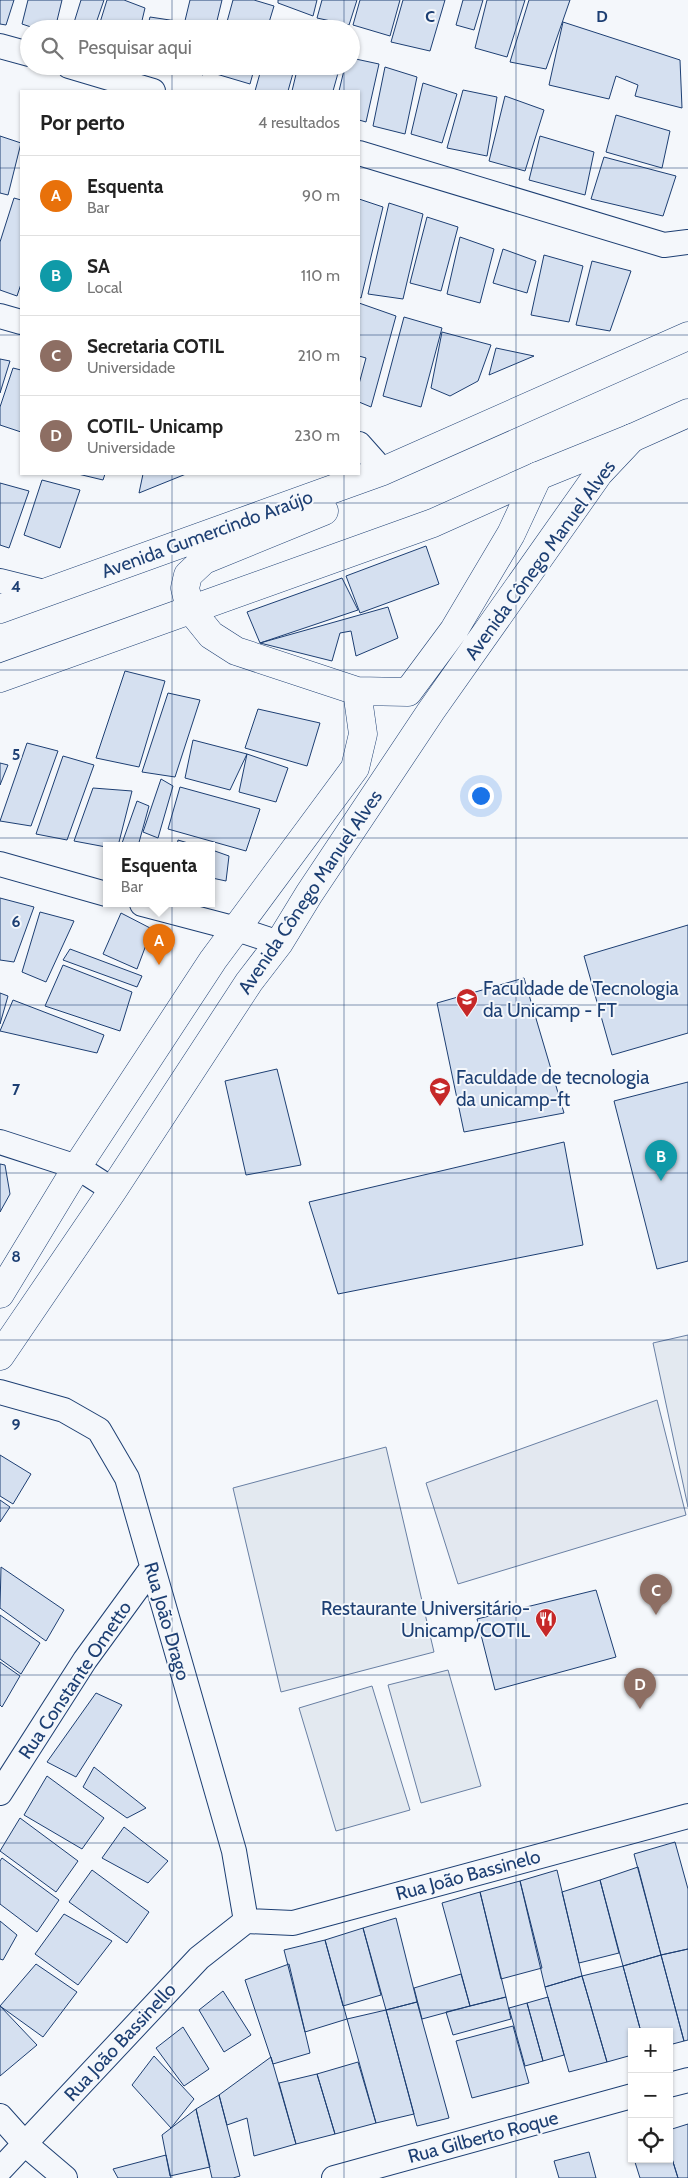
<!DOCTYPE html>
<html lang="pt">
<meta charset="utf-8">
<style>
body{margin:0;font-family:Cabin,sans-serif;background:#f2f2f2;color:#222}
.controls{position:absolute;right:15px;bottom:15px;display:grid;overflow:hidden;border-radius:0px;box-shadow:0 1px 4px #0004}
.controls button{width:45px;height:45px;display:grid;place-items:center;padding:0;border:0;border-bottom:1px solid #e0e0e0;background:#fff;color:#222;font:25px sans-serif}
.you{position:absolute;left:480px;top:795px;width:18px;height:18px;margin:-12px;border:4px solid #fff;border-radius:50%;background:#1a73e8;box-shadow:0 0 0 8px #1a73e833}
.badge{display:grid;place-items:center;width:32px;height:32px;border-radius:50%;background:#c62828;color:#fff;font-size:16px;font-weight:700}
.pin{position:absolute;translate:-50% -41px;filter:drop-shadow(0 1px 2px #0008)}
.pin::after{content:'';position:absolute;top:26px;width:18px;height:15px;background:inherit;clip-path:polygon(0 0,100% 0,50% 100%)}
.popup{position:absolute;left:103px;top:842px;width:112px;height:65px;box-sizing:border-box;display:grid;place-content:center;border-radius:0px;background:#fff;filter:drop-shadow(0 1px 4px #0005);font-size:16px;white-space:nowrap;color:#767676}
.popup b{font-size:19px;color:#222}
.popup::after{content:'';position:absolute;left:50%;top:100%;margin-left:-10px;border:10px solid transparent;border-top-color:#fff}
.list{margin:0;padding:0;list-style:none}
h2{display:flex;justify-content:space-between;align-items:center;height:65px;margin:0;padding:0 20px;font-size:21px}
h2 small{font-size:16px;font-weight:400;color:#767676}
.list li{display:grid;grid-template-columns:32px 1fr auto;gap:15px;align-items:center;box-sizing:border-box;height:80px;padding:0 20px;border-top:1px solid #e0e0e0}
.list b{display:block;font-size:19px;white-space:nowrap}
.list p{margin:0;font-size:16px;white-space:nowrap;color:#767676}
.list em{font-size:16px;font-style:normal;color:#767676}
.icon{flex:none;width:28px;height:28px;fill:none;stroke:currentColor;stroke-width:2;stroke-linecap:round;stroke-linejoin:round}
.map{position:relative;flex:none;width:688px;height:2178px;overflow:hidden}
.search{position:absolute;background:#fff;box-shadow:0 1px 4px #0004;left:20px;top:20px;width:340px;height:55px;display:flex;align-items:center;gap:12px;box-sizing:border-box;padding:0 18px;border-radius:28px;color:#767676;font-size:19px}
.panel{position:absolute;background:#fff;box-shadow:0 1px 4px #0004;left:20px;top:90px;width:340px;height:385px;border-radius:0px}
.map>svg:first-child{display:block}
.green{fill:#e3e9f0;stroke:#687fa3}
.parking{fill:#e3e8f0;stroke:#687fa3}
.building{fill:#d5e0f0;stroke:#1d3f73}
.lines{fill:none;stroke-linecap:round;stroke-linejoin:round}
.minor-casing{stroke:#1d3f73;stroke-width:26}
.tertiary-casing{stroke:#1d3f73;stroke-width:29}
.trunk-casing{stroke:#1d3f73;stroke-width:29}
.minor{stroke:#f4f7fb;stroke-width:24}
.tertiary{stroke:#f4f7fb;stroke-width:28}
.trunk{stroke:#f4f7fb;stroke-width:28}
.grid{fill:none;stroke:#1d3f73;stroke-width:1;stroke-opacity:0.55}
.labels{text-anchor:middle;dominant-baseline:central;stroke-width:4;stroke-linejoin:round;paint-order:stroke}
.street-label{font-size:19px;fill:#1d3f73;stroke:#f4f7fb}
.poi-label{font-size:19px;fill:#1d3f73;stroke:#f4f7fb;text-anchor:start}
.grid-label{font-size:16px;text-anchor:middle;font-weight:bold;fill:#1d3f73;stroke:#f4f7fb;stroke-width:4;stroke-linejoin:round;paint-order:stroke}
</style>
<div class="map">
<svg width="688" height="2178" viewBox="0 0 688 2178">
<rect width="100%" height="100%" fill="#f4f7fb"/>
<!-- green -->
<path class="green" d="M688 1335V1507L653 1343Z
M386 1447 434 1652 281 1692 233 1488Z
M448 1670 481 1786 421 1803 388 1685Z
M372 1686 410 1810 336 1831 299 1708Z"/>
<!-- parking -->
<path class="parking" d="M657 1400 686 1515 458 1584 426 1483Z"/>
<!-- building -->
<path class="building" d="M0 0H14L6 25 0 24Z
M28 0H62L55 29H37L22 24Z
M81 0H104L94 29H72Z
M107 0H124L145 8 140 29H98Z
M190 0H222L215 29H183Z
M233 0H254L274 6 267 29H225Z
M278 0H317L313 16 278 3Z
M322 0H357L349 25 317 18Z
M360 0H400L390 36 353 25Z
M403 0H445L430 51 391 42Z
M463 0H483L474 30 456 25Z
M487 0H525L507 57 475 48Z
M529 0H570L546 69 510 62Z
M150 17 183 22 180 29H147Z
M563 22 680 60 682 108 635 96 638 85 616 76 609 99 549 85Z
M351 58 379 64 366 122 359 120V91H339L345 66H351Z
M178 66H205L203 75Z
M214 66H255L250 84 213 73Z
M262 66H295L288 91H255Z
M298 66H340L333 91H292Z
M385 67 417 77 405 134 373 126Z
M423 83 457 94 442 143 411 134Z
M463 90 497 97 487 156 447 148Z
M505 96 544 110 525 171 489 161Z
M616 115 670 131 662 168 606 152Z
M0 136 21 143 8 195 0 193Z
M540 136 594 152 585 195 529 180Z
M604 157 676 176 663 216 591 199Z
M14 198 21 200V284L17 296 0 290V242Z
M359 199 383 207 361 298 359 297Z
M389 203 423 214 403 299 368 294Z
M427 217 458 227 441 291 410 283Z
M460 237 494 249 480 303 447 294Z
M503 249 536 261 527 293 493 283Z
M544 255 583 266 569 322 531 315Z
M592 261 631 271 610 331 576 325Z
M359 303 396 316 371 407 359 402V384L366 358 359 356Z
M404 317 442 328 421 407 383 396Z
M442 332 491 345 478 381 450 396 431 388Z
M496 348 534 356 489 375Z
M0 359 10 361 0 393Z
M13 368 21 370V432L0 425V407Z
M78 474H105L103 480Z
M143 474H186L139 493Z
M42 480 80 490 60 548 24 535Z
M0 483 29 491 9 548 0 545Z
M426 546 439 584 360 613 346 576Z
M342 578 358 610 260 643 247 612Z
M388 607 398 638 356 656 351 631 340 633 332 661 260 643Z
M125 671 165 681 139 767 96 758Z
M168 693 200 700 175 777 142 772Z
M258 709 320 723 307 766 245 748Z
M193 740 247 754 230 790 185 778Z
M27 743 58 751 31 826 0 821Z
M247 754 288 768 276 802 239 792Z
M63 756 94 765 67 840 36 834Z
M0 763 8 765 0 785Z
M161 779 173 786 158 838 143 832Z
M180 787 260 809 246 851 168 829Z
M93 788 132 791 118 846 106 847 74 841Z
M137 801 149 806 138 846H121Z
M178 840 198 846H177Z
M212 850 229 856 226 881 212 878Z
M0 898 34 907 14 962 0 960Z
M40 912 74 921 46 982 22 972Z
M121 913 152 929 137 969 103 954Z
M688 925V1033L612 1055 584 956Z
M70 949 142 976 137 987 63 960Z
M63 965 132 992 120 1031 45 1006Z
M524 978 564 1113 464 1132 437 1003Z
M0 993 8 996 0 1024Z
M13 1000 104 1035 97 1053 0 1031Z
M277 1069 301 1165 246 1175 225 1081Z
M688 1082V1261L657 1269 614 1101Z
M564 1142 583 1245 338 1294 309 1202Z
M0 1164 5 1165 10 1194 0 1212Z
M0 1455 31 1474 13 1504 0 1496Z
M0 1500 10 1507 0 1522Z
M1 1567 64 1610 46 1641 0 1608Z
M596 1590 616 1657 495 1690 477 1619Z
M0 1615 40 1643 21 1674 0 1659Z
M0 1662 20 1676 2 1707 0 1705Z
M96 1693 122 1705 76 1777 47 1762Z
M94 1767 146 1808 127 1818 83 1787Z
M47 1776 104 1818 82 1849 24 1815Z
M20 1818 78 1861 56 1892 0 1851Z
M124 1827 168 1861 148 1883 102 1858Z
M675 1842 688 1889V1949L661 1955 634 1854Z
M2 1858 59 1900 37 1932 0 1904V1861Z
M638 1867 661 1955 623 1966 600 1880Z
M92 1870 149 1912 127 1943 69 1902Z
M557 1870 582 1976 545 1987 520 1881Z
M600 1880 619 1953 579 1963 562 1892Z
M520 1881 542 1968 501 1979 480 1892Z
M480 1892 506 1997 470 2006 442 1903Z
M64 1914 112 1941 78 1985 35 1954Z
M396 1918 417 2002 386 2010 363 1928Z
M0 1921 17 1935 3 1960 0 1959Z
M363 1928 381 1995 343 2006 325 1940Z
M325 1940 347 2019 305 2032 284 1950Z
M688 1949V2040L684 2041 661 1955Z
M661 1955 684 2041 669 2045V2032H641L623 1966Z
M36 1964 77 1992 43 2037 0 2006Z
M289 1964 310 2053 273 2064 245 1980Z
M623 1966 641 2032H632V2055L607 2062 582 1976Z
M461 1974 470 2006 422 2019 414 1988Z
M582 1976 607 2062 569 2072 545 1987Z
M223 1991 251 2035 224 2052 199 2010Z
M506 1997 511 2019 453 2035 446 2012Z
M548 1997 564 2055 543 2061 527 2003Z
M417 2002 449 2118 417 2126 386 2010Z
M527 2003 543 2061 525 2066 509 2008Z
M0 2006 37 2045 0 2076Z
M386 2010 414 2114 376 2123 347 2019Z
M513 2026 529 2083 472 2098 456 2041Z
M183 2027 209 2069 184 2086 156 2048Z
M154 2056 194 2099 171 2128 132 2085Z
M271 2057 296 2144 254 2156 247 2118 227 2125 219 2095Z
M358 2062 376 2123 335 2134 317 2074Z
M317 2074 335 2134 296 2144 279 2083Z
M219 2095 240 2176 233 2178H212L196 2109Z
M196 2109 210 2167 170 2176 162 2135Z
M688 2124V2178H678L669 2149V2130Z
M669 2149 678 2178H640L634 2159H669Z
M589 2152 596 2178H559L554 2161Z
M166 2155 171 2178H118L113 2169Z"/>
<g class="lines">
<!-- minor casing -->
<g class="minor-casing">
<path id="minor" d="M0 46 29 54
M69 66 153 91
M359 153 664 245 688 242
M0 316 21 322
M359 444 383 471
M0 581 44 592
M0 864 106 894
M142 904 237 929 279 943
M0 1142 77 1167 113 1190
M0 1392 64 1410 99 1430 127 1478 234 1851 246 1921
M0 1793 85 1660 152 1568
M246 1921 293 1923 688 1816
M669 2085 688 2080
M0 2116 25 2144 65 2178
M0 2170 199 1958 246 1921
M334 2178 632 2096"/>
</g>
<!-- tertiary casing -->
<g class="tertiary-casing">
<path id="tertiary" d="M190 609 211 635 236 651 357 691 408 692
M408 692 454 630 511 534 538 476
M0 1294 77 1167 213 960 355 768 363 734 357 691
M0 1356 113 1190 249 982 279 943 309 894 431 711 599 473 632 438"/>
</g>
<!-- trunk casing -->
<g class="trunk-casing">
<path id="trunk" d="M0 609 383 471 688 336
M190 609 185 588 188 575 204 560 324 511
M0 678 433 523 538 476 632 438 688 413"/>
</g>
<!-- minor -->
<use href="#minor" class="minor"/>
<!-- tertiary -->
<use href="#tertiary" class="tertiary"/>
<!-- trunk -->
<use href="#trunk" class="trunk"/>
</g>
<!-- grid -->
<path class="grid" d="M172 0V29M344 0V29M516 0V2178M172 66V91M344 66V91M0 168H21M359 168H688M0 335H21M359 335H688M172 474V2178M344 474V2178M0 503H688M0 670H688M0 838H688M0 1005H688M0 1173H688M0 1340H688M0 1508H688M0 1675H688M0 1843H688M0 2010H688"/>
<!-- icons -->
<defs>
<g id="university-pin" transform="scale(1.125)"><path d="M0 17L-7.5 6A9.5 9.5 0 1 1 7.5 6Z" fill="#c62828" stroke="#f4f7fb"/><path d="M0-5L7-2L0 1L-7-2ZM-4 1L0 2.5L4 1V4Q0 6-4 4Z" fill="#fff"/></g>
<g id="restaurant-pin" transform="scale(1.125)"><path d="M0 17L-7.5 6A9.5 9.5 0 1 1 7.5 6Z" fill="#c62828" stroke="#f4f7fb"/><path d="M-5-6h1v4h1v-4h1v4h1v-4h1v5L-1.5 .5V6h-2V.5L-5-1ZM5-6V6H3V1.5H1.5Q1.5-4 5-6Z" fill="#fff"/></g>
</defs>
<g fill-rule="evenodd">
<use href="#university-pin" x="467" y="999"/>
<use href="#university-pin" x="440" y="1088"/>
<use href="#restaurant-pin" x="546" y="1619"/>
</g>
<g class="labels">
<!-- street labels -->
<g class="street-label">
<text transform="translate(207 534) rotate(-20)">Avenida Gumercindo Araújo</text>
<text transform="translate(540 560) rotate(-54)">Avenida Cônego Manuel Alves</text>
<text transform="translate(310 892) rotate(-56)">Avenida Cônego Manuel Alves</text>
<text transform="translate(167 1621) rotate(74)">Rua João Drago</text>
<text transform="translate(75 1680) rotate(-56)">Rua Constante Ometto</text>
<text transform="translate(468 1875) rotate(-15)">Rua João Bassinelo</text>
<text transform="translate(120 2042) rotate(-47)">Rua João Bassinello</text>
<text transform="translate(483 2137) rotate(-15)">Rua Gilberto Roque</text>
</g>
<!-- poi labels -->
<g class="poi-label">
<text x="483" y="988">Faculdade de Tecnologia<tspan x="483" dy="22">da Unicamp - FT</tspan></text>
<text x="456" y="1077">Faculdade de tecnologia<tspan x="456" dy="22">da unicamp-ft</tspan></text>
<text x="530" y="1608" text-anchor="end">Restaurante Universitário-<tspan x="530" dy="22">Unicamp/COTIL</tspan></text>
</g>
</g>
<g class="grid-label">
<text x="430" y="22">C</text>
<text x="602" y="22">D</text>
<text x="16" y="592">4</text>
<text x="16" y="760">5</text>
<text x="16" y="927">6</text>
<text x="16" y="1095">7</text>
<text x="16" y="1262">8</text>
<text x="16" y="1430">9</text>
</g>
</svg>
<div class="controls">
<button>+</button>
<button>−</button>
<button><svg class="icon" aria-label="locate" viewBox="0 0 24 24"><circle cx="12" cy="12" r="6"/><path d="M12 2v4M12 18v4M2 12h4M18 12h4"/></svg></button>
</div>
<div class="you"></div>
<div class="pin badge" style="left:159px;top:965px;background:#e8710a">A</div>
<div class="popup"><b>Esquenta</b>Bar</div>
<div class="pin badge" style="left:661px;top:1181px;background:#0f9aa8">B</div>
<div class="pin badge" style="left:656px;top:1615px;background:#8d6e63">C</div>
<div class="pin badge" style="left:640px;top:1709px;background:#8d6e63">D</div>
<div class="search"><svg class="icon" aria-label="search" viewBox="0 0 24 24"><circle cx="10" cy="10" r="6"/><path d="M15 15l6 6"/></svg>Pesquisar aqui</div>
<section class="panel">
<h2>Por perto<small>4 resultados</small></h2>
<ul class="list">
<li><span class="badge" style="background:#e8710a">A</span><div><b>Esquenta</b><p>Bar</p></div><em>90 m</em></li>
<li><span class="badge" style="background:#0f9aa8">B</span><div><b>SA</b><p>Local</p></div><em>110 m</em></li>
<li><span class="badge" style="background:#8d6e63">C</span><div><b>Secretaria COTIL</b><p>Universidade</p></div><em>210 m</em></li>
<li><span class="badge" style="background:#8d6e63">D</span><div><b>COTIL- Unicamp</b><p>Universidade</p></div><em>230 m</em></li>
</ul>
</section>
</div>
